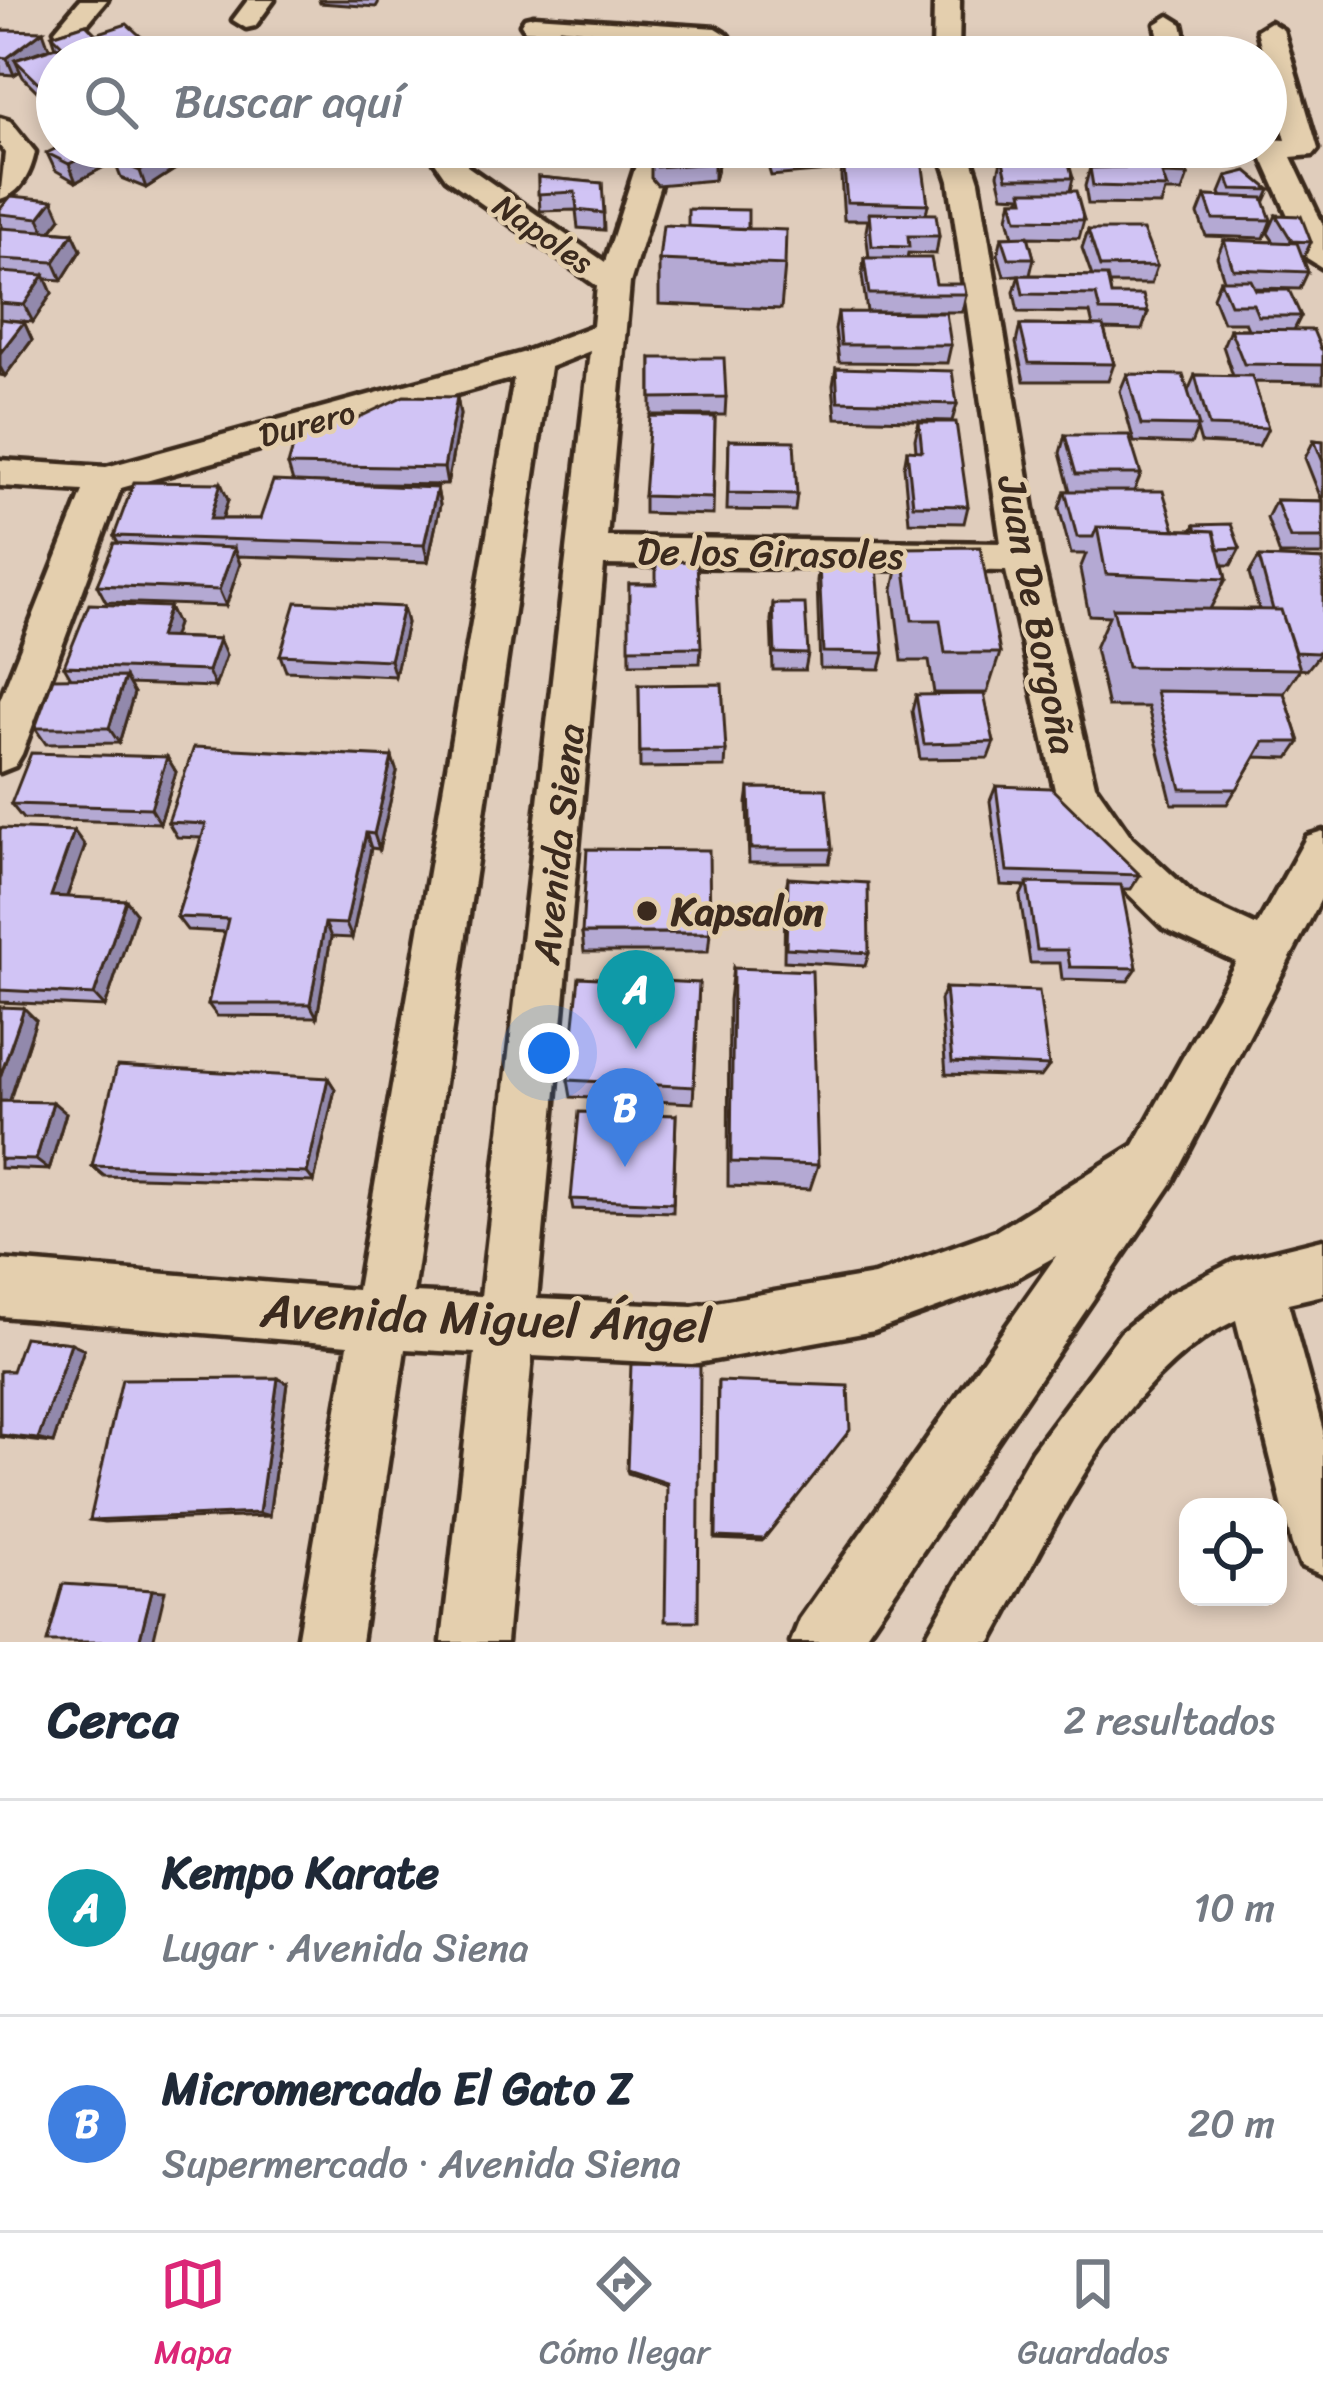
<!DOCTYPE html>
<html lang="es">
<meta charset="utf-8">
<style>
body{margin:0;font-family:Sriracha,sans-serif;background:#f6f6f7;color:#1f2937}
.controls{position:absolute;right:36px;bottom:36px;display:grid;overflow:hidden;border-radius:24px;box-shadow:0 6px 18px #0003}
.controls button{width:108px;height:108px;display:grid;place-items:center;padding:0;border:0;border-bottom:3px solid #e0e1e3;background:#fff;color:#1f2937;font:60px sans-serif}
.you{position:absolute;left:549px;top:1053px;width:42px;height:42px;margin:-30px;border:9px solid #fff;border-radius:50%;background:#1a73e8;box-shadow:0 0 0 18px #1a73e833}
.badge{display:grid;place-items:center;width:78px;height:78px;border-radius:50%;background:#db2777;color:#fff;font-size:39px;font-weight:700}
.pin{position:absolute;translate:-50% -99px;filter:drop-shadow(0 3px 6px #0008)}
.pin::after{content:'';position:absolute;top:63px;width:42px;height:36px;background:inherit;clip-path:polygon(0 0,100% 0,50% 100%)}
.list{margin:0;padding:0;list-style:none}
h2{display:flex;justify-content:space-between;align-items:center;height:156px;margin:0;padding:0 48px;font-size:51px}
h2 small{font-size:39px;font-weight:400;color:#747a83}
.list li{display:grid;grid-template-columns:78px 1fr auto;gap:36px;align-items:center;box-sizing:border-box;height:216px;padding:0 48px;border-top:3px solid #e0e1e3}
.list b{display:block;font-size:45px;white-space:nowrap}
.list p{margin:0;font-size:39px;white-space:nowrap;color:#747a83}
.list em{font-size:39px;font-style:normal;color:#747a83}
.icon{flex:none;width:66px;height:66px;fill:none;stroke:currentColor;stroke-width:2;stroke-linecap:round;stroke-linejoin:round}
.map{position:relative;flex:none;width:1323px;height:1642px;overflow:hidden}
.search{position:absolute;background:#fff;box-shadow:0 6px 18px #0003;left:36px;right:36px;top:36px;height:132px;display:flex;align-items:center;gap:30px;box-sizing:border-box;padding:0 42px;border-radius:66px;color:#747a83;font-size:45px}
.sheet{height:588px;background:#fff}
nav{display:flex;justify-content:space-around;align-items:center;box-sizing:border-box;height:168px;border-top:3px solid #e0e1e3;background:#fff;font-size:33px;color:#747a83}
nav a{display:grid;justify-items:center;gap:6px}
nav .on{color:#db2777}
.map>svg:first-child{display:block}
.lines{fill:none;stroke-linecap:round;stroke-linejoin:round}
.minor-casing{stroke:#3b2a1e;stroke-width:9}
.minor{fill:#e4cfae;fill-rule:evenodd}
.wall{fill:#b4a9d3;stroke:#3b2a1e;stroke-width:3}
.shaded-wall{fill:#9289ac;stroke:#3b2a1e;stroke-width:3}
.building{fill:#d1c4f5;stroke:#3b2a1e;stroke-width:3}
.poi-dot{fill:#3b2a1e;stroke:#e4cfae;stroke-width:4.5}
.labels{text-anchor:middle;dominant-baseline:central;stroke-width:9;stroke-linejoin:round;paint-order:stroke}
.far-street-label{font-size:33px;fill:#3b2a1e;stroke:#e4cfae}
.street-label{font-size:39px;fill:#3b2a1e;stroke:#e4cfae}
.poi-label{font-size:39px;font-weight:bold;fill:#3b2a1e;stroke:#e4cfae;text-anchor:start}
.near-street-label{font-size:48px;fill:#3b2a1e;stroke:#e4cfae}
</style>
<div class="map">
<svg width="1323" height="1642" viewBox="0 0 1323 1642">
<rect width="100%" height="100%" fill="#e0cdbc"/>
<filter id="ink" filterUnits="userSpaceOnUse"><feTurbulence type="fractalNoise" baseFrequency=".00833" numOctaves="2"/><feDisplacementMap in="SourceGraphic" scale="24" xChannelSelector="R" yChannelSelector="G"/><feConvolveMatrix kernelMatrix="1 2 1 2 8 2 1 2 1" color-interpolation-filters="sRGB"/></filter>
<g filter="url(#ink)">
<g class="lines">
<!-- minor casing -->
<g class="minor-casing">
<path id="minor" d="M80 0H107L77 36H59L55 30Z
M248 0H274L255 26 246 28 233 20Z
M934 0H960L959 57H933Z
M534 16 716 28 729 36 716 44 525 30 521 24 525 18Z
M1169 16 1182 24 1189 57H1163L1156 24Z
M1270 22 1283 30 1318 149 1313 155 1291 157 1323 225V268L1307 258 1262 157 1210 156 1195 147H1266V139L1286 140 1257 30Z
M0 118 10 121 35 152C31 172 21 194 0 199L5 153 0 146Z
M439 147H469L467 166 605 262 641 150 678 147 669 155 630 283 607 537 1001 543 949 181 938 147H968L979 181 1041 557 1095 785 1132 838 1197 898 1257 926 1307 836 1323 831V895L1172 1183 861 1642H791L800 1619 1056 1256 1011 1281 874 1331 692 1364 532 1356 506 1642H442L475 1353 405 1349 361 1642H297L348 1345 0 1316V1260L357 1290 514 378 121 488 22 754 15 766 0 772V700L83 491 0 486V460L106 467 522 353 593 326 597 286 446 178 435 162ZM590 351 481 1296 413 1293 550 367ZM604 565 1006 571 1058 803 1100 866 1163 928 1236 962 1134 1145 996 1231 874 1275 692 1306 537 1299Z
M1323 1239V1295L1288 1303 1323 1431V1575L1301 1566 1292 1544 1236 1320C1118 1376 1052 1533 991 1642H923L1032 1451 1121 1332 1168 1294 1234 1261Z"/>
</g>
<!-- minor -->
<use href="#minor" class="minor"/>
</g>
<!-- wall -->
<path class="wall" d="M319 0H380L376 7 320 3Z
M86 24 57 57V105L52 106 23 77 20 71 14 75 0 74V30L49 48 56 47 52 35Z
M596 33V50L593 57H550V48Z
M762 147H838L840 153 838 170 771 176Z
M863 147H918L916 158 892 160 928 204 926 214 939 236 936 254 908 253 907 258 936 284 966 294 962 312H867L862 275 864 258H869L866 231 868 220H844L841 176 843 159H867Z
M175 149 180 166 146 188 121 178 114 160Z
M1126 151 1188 175 1182 192H1165L1161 205 1088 204 1085 186 1090 168H1120Z
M47 153 111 163 76 182 55 170Z
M1002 157 1073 178 1070 191 1084 220 1079 238 1028 237 1034 258 1030 275 1092 276 1082 248 1088 230 1157 266 1151 284H1109L1111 295 1148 312 1142 330 1104 329 1114 364 1108 381H1024L1016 343 1020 325 1093 326 1090 313 1018 312 1014 292 1019 275 1004 276 998 254 1002 237H1013L1008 217 1012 200H1020L1021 196 1003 195 998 174Z
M651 160 719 161 714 180 657 185 651 178Z
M1227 176 1270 190 1264 203 1271 220 1264 238 1206 236 1198 214 1205 196 1222 197 1220 193Z
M538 177 602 183 604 230 578 228 576 210 540 211Z
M0 209 61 218 51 231 73 233 81 250 62 280 46 279 52 293 33 322 9 320 24 322 32 340 5 376 0 375V228H3L0 222Z
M1276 215 1311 242 1303 259 1308 272 1300 289 1255 288 1301 316 1294 330 1323 349V383L1254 382 1268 428 1259 446 1201 443 1197 429 1191 444 1134 442 1120 391 1127 374 1188 391 1195 375 1233 376 1223 346 1230 329H1248L1245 322H1223L1213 297 1220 280H1224L1217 257 1224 240 1274 242 1268 233Z
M748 229 785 265 781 309 659 304V260Z
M838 312 951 345 947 363 839 362 835 329Z
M651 358 726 397 725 415H651Z
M836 368 957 404 952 421 836 418 833 385Z
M457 397 460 415 447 485 312 483 437 488 440 505 428 562 237 556 240 564 226 606 106 602 97 585 118 543 114 536 228 500 222 519H260L293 482 288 465 347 423Z
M715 417 713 515 644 513V496Z
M919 422 968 506 964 523 909 522 904 467 907 450 916 451 915 439Z
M1065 435 1141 474 1134 491 1175 530H1192L1195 525 1240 548 1231 565H1223L1226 579 1210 609H1259L1249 574 1259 557 1323 560V650L1307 670 1300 669 1284 693 1300 742 1289 758 1256 757 1227 804H1172L1148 707H1108L1095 648 1109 616 1089 615 1080 569 1086 554H1071L1059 508 1065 491H1070L1060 453Z
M729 440 797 494 795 511 727 510Z
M1314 440 1323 441V555H1280L1267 518 1276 500 1322 501 1305 458Z
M902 548 1000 653 987 693H934L929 661H902L893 589Z
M819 564 884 653 880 669 820 668 817 581Z
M629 584H656L701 647 700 663 630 664Z
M773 604 808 654 805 670H773L771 620Z
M169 607 177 624 172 637 219 639 226 655 215 687 128 684 134 693 119 743 46 744 35 728 71 678 64 666Z
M403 607 407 623 395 676 286 671 280 655Z
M639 685 726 751 725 767 640 768Z
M916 695 994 742 988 758 920 759 912 711Z
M167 757 176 772 160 823 23 819 11 804Z
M397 772 379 849 371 848 352 938 331 937 317 1017 217 1016 208 1004 225 932 187 930 177 917 201 838 177 837 168 822Z
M996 786 1140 875 1131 889H1121L1137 968 1128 981 1062 979 1060 963H1030L1020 897 1025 886 1001 885 990 801Z
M749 788 832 849 829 863H749L747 803Z
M0 828 85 846 67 897 136 913 105 1007 0 1002Z
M788 878 869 953 865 966 784 961 785 892Z
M582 933H710L708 952H584Z
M733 968 818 1165 810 1189 728 1186 729 1000Z
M699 983 693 1103 571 1097 568 1080Z
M945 988 1049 1066 1041 1077 946 1074 940 1000Z
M0 1007 36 1020 9 1101 66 1113 49 1170 0 1168Z
M328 1078 335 1089 314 1182 104 1176 92 1166Z
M676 1115 673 1212 573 1209 571 1199Z
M71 1343 84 1349 53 1443 0 1437V1371H12Z
M700 1366 667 1486 628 1473 627 1470Z
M718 1381 764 1539 762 1541 715 1539Z
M287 1383 269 1516 104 1522 90 1520Z"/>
<!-- shaded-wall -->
<path class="shaded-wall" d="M43 31 49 48 15 60 20 71 14 75 7 58Z
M596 33V50L593 57H586V52Z
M57 85V97L53 91 57 105 52 106 45 89Z
M102 147H105L111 163 76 182 69 164Z
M720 147 719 161 714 180V163Z
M175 149 180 166 146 188 140 171Z
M53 200 61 218 47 236 39 218Z
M73 233 81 250 62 280 54 262Z
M44 275 52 293 33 322 24 305Z
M24 322 32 340 5 376 0 367V353Z
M457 397 460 415 447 485 444 468Z
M221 483 228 500 217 536 210 519Z
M437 488 440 505 428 562 424 545Z
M234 548 240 564 226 606 219 590Z
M169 607 177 624 167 653 159 637Z
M403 607 407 623 395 676 390 660Z
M219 639 226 655 215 687 208 671Z
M125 677 134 693 119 743 109 728Z
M167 757 176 772 160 823 151 808Z
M392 757 397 772 379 849 374 834Z
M74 831 85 846 62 910 51 896Z
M366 833 371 848 352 938 346 924Z
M126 900 136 913 105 1007 94 995Z
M325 923 331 937 317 1017 310 1004Z
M24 1008 36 1020 6 1112 0 1107V1077Z
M328 1078 335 1089 314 1182 307 1173Z
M53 1102 66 1113 49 1170 36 1160Z
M71 1343 84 1349 53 1443 38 1439Z
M278 1378 287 1383 269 1516 259 1513Z
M152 1590 165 1591 153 1642H139Z"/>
<!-- building -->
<path class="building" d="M86 24 96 34 127 24 158 52 142 57H57V85L45 89 15 60 62 45 52 35Z
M560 29 596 33 586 52 550 48Z
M0 30 43 31 7 58 0 57Z
M351 51 410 56 348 57Z
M59 147H102L69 164 47 153Z
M136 147H170L175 149 140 171 114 160Z
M664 147H719L714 163 657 167 651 160Z
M768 147H838L840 153 772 159Z
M1126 151 1181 153 1188 175 1162 174 1167 188 1093 186 1090 168 1130 167Z
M1002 157H1067L1073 178H1007Z
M843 159 922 160 928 204 847 202Z
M1247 171 1270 190 1232 189 1227 176Z
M538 177 602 183 604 213 577 210 575 192 538 194Z
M1022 191H1076L1084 220 1017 219 1012 200H1024Z
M11 196 53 200 39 218 0 214V209Z
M1205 196 1263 198 1271 220 1213 219Z
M688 209 748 210V229L688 226Z
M869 213 936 214 939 236H908L909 247 872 246Z
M1276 215 1301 216 1311 242 1292 241Z
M663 225 786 230 785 265 659 260Z
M0 228 73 233 54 262 0 259Z
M1088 230H1143L1157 266 1100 267Z
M1028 236 1034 258H1009L1002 237Z
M1224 240 1297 243 1308 272 1233 269Z
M864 258H931L936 284H964L966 294H869Z
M0 272 44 275 24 305 0 303Z
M1019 275 1107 276 1111 295H1143L1148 312 1100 311 1096 295 1023 294Z
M1220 280H1251L1256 290H1289L1301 316H1258L1253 304H1230Z
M838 312 946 313 951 345H841Z
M0 319 24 322 0 353Z
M1020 325 1103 326 1114 364 1029 363Z
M1230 329 1313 330 1321 349H1323V365L1244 364Z
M651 358H724L726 397 651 398Z
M836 368 952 371 957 404 838 401Z
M1127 374 1183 375 1199 426 1141 425Z
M1195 375 1252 376 1268 428 1209 426Z
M404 396 457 397 444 468 288 465 300 423H347Z
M650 416 715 417 713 498 644 496Z
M919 422H956L968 506 913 505 907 450 922 451Z
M1065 435H1129L1141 474H1076Z
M729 440 794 441 797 494 728 493Z
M1314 440 1323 441V462Z
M273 481 437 488 424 545 114 536 134 482 221 483 210 519H260Z
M1065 491H1163L1175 530 1097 527 1093 537H1077Z
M1276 500 1323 501V538H1290Z
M1231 524 1240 548 1218 549 1214 531 1197 530 1195 525Z
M1097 527 1214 531 1226 579 1106 574Z
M114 543 234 548 219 590 97 585Z
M980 547 1000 653H945L940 620H912L902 548Z
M1259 557 1323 560V647L1317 653 1295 652 1281 610H1273Z
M697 561 701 647 629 648V584H656V562Z
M819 564 877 566 884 653 823 652Z
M296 602 403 607 390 660 280 655Z
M89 604 169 607 159 637 219 639 208 671 64 666Z
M773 604H805L808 654 775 653Z
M1113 608 1281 610 1300 669 1127 667Z
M125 677 109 728H35L53 678Z
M722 684 726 751 640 752 639 685Z
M1156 691 1284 693 1300 742H1264L1237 789H1181Z
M984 694 994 742 924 744 916 695Z
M194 747 392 757 374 834 366 833 346 924 325 923 310 1004H208L228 919 177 917 206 824 168 822Z
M31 753 167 757 151 808 11 804Z
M996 786 1051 788 1140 875 1007 871Z
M749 788 826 789 832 849H751Z
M0 828 74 831 51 896 126 900 94 995 0 990Z
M587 849 709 850 710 933H582Z
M788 878 868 883 869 953 786 948Z
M1027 883 1121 885 1137 968 1070 967 1067 950H1037Z
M733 968 812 971 818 1165 731 1162Z
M579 977 699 983 694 1087 568 1080Z
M945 988 1039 991 1049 1066 952 1062Z
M0 1007 24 1008 0 1077Z
M117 1066 328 1078 307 1173 92 1166Z
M0 1101 53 1102 36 1160 0 1159Z
M579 1112 676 1115 673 1203 571 1199Z
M24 1337 71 1343 38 1439 0 1435V1371H12Z
M631 1364 700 1366 698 1621H665L667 1483 627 1470Z
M278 1378 259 1513 90 1520 122 1379Z
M718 1381 848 1386 850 1430 764 1539 716 1537Z
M63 1584 152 1590 139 1642H47Z"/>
</g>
<!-- markers -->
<circle class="poi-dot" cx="647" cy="911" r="12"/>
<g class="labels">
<!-- far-street labels -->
<g class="far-street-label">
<text transform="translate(543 234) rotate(35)">Napoles</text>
<text transform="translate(307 424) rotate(-15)">Durero</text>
</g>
<!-- street labels -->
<g class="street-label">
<text transform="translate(770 553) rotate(1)">De los Girasoles</text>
<text transform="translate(1038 615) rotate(79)">Juan De Borgoña</text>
<text transform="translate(558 844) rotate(-84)">Avenida Siena</text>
</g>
<!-- poi labels -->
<g class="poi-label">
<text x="671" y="911">Kapsalon</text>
</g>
<!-- near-street labels -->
<g class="near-street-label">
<text transform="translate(486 1318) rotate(2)">Avenida Miguel Ángel</text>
</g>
</g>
</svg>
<div class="controls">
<button><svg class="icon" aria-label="locate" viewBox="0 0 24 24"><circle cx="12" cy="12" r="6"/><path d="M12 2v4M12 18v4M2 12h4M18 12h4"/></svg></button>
</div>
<div class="you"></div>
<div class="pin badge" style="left:636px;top:1049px;background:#0f9aa8">A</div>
<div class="pin badge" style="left:625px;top:1167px;background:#3f7fe0">B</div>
<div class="search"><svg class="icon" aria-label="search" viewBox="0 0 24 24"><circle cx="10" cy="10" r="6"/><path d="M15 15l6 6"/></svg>Buscar aquí</div>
</div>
<section class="sheet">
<h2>Cerca<small>2 resultados</small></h2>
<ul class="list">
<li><span class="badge" style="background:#0f9aa8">A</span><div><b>Kempo Karate</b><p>Lugar · Avenida Siena</p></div><em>10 m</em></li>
<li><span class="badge" style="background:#3f7fe0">B</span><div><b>Micromercado El Gato Z</b><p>Supermercado · Avenida Siena</p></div><em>20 m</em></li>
</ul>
</section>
<nav>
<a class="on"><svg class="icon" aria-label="map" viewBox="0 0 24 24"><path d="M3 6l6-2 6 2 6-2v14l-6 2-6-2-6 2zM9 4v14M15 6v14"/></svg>Mapa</a>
<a><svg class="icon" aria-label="directions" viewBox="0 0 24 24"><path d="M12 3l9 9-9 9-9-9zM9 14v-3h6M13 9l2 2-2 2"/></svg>Cómo llegar</a>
<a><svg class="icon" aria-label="saved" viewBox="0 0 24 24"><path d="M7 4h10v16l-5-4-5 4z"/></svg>Guardados</a>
</nav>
